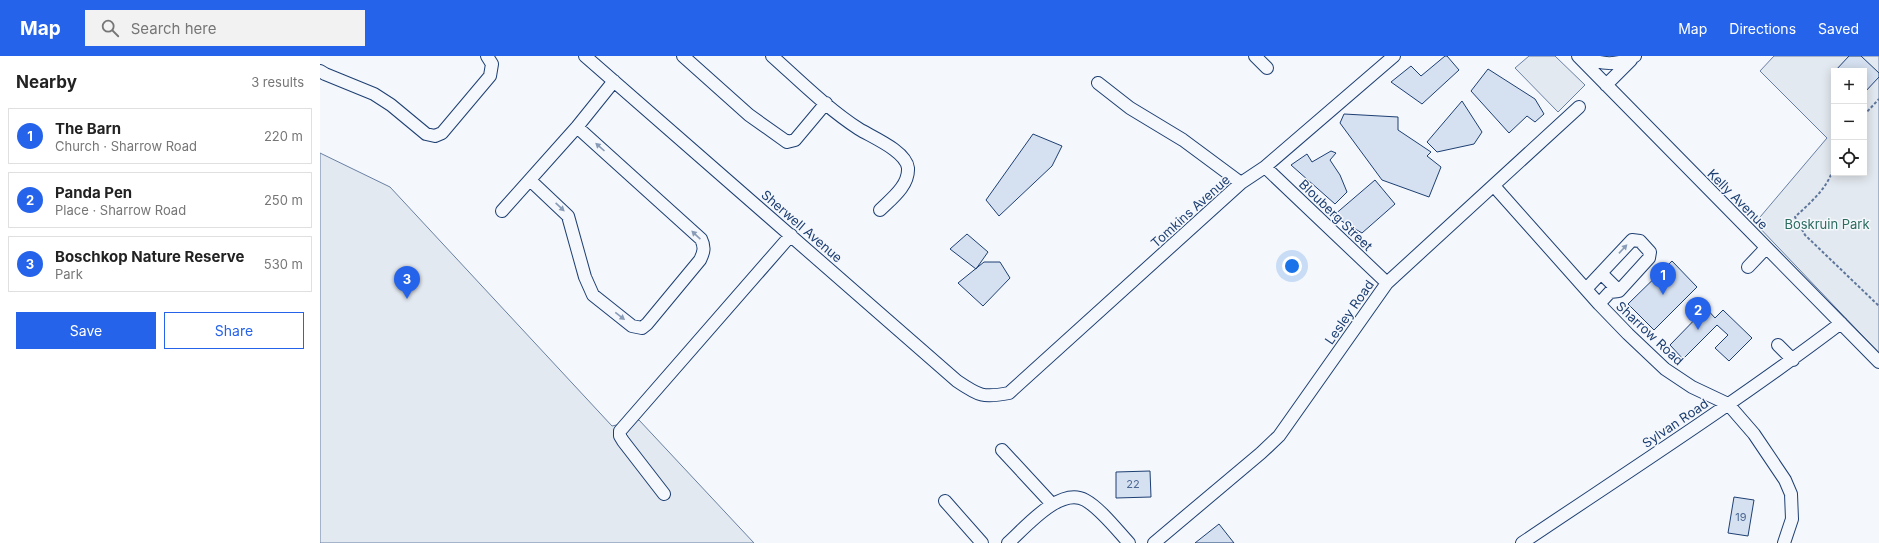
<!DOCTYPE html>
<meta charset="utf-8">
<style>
body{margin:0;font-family:Inter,sans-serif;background:#f2f2f2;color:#222}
.controls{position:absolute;right:12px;top:12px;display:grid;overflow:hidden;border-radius:0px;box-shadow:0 2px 10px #0003}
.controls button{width:36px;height:36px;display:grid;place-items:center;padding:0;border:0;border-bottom:1px solid #e0e0e0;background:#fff;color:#222;font:20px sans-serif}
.you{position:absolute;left:972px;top:210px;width:14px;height:14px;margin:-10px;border:3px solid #fff;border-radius:50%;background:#1a73e8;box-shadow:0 0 0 6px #1a73e833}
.badge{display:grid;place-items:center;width:26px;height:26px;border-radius:50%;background:#2563eb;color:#fff;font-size:13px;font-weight:700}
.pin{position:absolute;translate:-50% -33px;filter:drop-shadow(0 1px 2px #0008)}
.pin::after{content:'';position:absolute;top:21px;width:14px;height:12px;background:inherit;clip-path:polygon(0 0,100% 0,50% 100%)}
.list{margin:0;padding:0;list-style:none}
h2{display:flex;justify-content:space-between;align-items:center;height:52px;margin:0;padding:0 16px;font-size:17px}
h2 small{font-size:13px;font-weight:400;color:#767676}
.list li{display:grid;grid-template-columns:26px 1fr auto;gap:12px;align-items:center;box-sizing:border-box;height:56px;margin:0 8px 8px;padding:0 8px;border:1px solid #e0e0e0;border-radius:0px}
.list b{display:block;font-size:15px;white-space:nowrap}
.list p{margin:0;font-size:13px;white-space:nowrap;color:#767676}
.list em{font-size:13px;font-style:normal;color:#767676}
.actions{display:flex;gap:8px;padding:12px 16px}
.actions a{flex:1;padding:9px 0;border:1px solid #2563eb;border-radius:0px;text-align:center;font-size:14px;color:#2563eb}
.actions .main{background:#2563eb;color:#fff}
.icon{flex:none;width:22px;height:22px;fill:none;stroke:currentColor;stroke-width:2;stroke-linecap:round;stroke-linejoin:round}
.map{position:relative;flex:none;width:1559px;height:487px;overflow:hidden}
header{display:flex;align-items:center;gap:24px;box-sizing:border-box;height:56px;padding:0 20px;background:#2563eb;color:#fff}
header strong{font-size:19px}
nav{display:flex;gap:22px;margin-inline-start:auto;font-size:14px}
.search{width:280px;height:36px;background:#f2f2f2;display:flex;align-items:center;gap:10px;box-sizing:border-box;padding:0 14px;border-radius:0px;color:#767676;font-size:15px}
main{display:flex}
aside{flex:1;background:#fff}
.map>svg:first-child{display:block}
.green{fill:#e3e9f0;stroke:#687fa3;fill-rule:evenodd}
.building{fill:#d5e0f0;stroke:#1d3f73}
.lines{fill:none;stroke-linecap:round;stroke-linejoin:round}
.minor-casing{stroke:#1d3f73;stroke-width:14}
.path{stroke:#5e769c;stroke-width:2;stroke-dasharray:3 2;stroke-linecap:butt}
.minor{stroke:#f4f7fb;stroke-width:12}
.oneway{fill:#889bb7}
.labels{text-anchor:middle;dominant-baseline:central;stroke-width:3;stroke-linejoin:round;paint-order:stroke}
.number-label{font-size:11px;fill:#4b6792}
.street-label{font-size:13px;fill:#1d3f73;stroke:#f4f7fb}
.park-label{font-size:13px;fill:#2c6c60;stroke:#f4f7fb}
</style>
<header>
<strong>Map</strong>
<div class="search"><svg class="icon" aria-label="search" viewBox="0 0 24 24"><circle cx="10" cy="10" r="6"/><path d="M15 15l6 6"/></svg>Search here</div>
<nav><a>Map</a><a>Directions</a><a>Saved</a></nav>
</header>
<main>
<aside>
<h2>Nearby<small>3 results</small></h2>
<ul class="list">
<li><span class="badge">1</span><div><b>The Barn</b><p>Church · Sharrow Road</p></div><em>220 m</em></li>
<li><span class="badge">2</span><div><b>Panda Pen</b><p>Place · Sharrow Road</p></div><em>250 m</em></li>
<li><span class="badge">3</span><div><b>Boschkop Nature Reserve</b><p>Park</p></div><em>530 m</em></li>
</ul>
<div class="actions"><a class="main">Save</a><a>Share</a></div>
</aside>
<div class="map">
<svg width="1559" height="487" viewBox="0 0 1559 487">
<rect width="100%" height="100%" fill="#f4f7fb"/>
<!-- green -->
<path class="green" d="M1209 0H1235L1265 29 1238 56 1195 12Z
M1454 0H1559V297L1435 167 1507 82 1440 15ZM1514 15H1544V117H1514Z
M0 97 70 131 292 370 319 364 434 487H0Z"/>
<!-- building -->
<path class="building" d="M1125 0H1127L1139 14 1102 48 1071 26 1091 10 1101 20Z
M1529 0H1541L1559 17V21L1544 37V15H1515Z
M1168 13 1215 43 1224 58 1215 66 1207 60 1189 77 1151 35Z
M1142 45 1162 76 1154 88 1117 96 1107 86Z
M1024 58 1078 61V74L1111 96 1107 100 1121 111 1109 141 1062 124 1020 67Z
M713 78 742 90 732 110 679 160 666 144Z
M1011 95 1016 97 1010 104 1020 119 1027 136 1015 148 971 109 987 98 992 106Z
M1055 124 1075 148 1042 177 1013 160Z
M647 178 668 196 656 213 630 193Z
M1352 205 1377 231 1334 274 1308 248Z
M664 206H680L690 222 663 250 638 227Z
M1386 252 1395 262 1403 254 1432 282 1409 305 1395 292 1408 279 1397 269 1363 303 1350 289Z
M830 415 831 441 796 442V416Z
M1414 441 1434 444 1428 480 1408 477Z
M899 468 914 487H875Z"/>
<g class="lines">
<!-- minor casing -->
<g class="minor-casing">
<path id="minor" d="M265 0 637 325C659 340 663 342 689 337L921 127 945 111 1074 0
M363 0 429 59 467 86 475 84 506 47
M452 0C480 25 508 53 539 73 552 81 586 95 588 112 589 130 571 143 560 154
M935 0 947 12
M1258 0 1559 306
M1263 0C1281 9 1297 10 1315 0
M0 15 5 18 54 38 71 49 106 78 115 80 122 77 170 20 172 8 167 0
M778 27 810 52 863 84 921 127
M1286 29 1311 4
M945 111 1067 227
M211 125 248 160 265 221 273 239 312 270 322 272 327 268 380 204C384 196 385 191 381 183L257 71
M1174 130 1279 248 1308 278 1345 313 1372 331 1408 348 1434 378 1465 424 1471 438 1472 463 1464 487
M182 155 257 71 294 25
M1428 211 1446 192
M1281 217 1299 235
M1266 233 1312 184 1320 185 1330 196 1329 202 1299 235 1290 236 1279 248
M1458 289 1473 304
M682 394 732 448
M344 438 303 385 300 380V375L471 179
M625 445 662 487
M688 487C705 472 740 430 765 444 780 452 797 474 809 487
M834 487 941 397 959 380 1067 227 1259 51
M1202 487C1309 415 1418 345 1521 267"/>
</g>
<!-- path -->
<path class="path" d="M1544 59 1559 43
M1514 104C1514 127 1491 146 1475 161L1485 179 1559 250"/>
<!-- minor -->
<use href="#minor" class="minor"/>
</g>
<!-- one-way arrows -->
<defs><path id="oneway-solid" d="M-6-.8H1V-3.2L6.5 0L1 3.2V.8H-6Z"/></defs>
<g class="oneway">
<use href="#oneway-solid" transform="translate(280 91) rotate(-138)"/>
<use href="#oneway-solid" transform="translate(240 151) rotate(43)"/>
<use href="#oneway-solid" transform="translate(376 179) rotate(-137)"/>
<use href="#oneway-solid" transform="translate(1303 193) rotate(-47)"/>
<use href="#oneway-solid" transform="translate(300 260) rotate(38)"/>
</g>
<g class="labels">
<!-- number labels -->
<g class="number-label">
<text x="813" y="428">22</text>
<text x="1421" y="461">19</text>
</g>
<!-- street labels -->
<g class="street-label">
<text transform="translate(1418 143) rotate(45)">Kelly Avenue</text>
<text transform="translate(870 155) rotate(-42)">Tomkins Avenue</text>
<text transform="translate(1016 159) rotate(44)">Blouberg Street</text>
<text transform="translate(482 170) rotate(41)">Sherwell Avenue</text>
<text transform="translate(1029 256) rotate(-55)">Lesley Road</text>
<text transform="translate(1330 277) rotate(43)">Sharrow Road</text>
<text transform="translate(1355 367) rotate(-34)">Sylvan Road</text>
</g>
<!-- park labels -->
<g class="park-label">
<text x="1507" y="168">Boskruin Park</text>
</g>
</g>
</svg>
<div class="controls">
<button>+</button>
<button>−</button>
<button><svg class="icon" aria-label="locate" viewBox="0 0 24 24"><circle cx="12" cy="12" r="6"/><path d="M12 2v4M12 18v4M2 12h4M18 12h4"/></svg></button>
</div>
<div class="you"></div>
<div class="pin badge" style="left:1343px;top:239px">1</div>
<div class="pin badge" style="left:1378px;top:274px">2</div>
<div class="pin badge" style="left:87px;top:243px">3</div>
</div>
</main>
